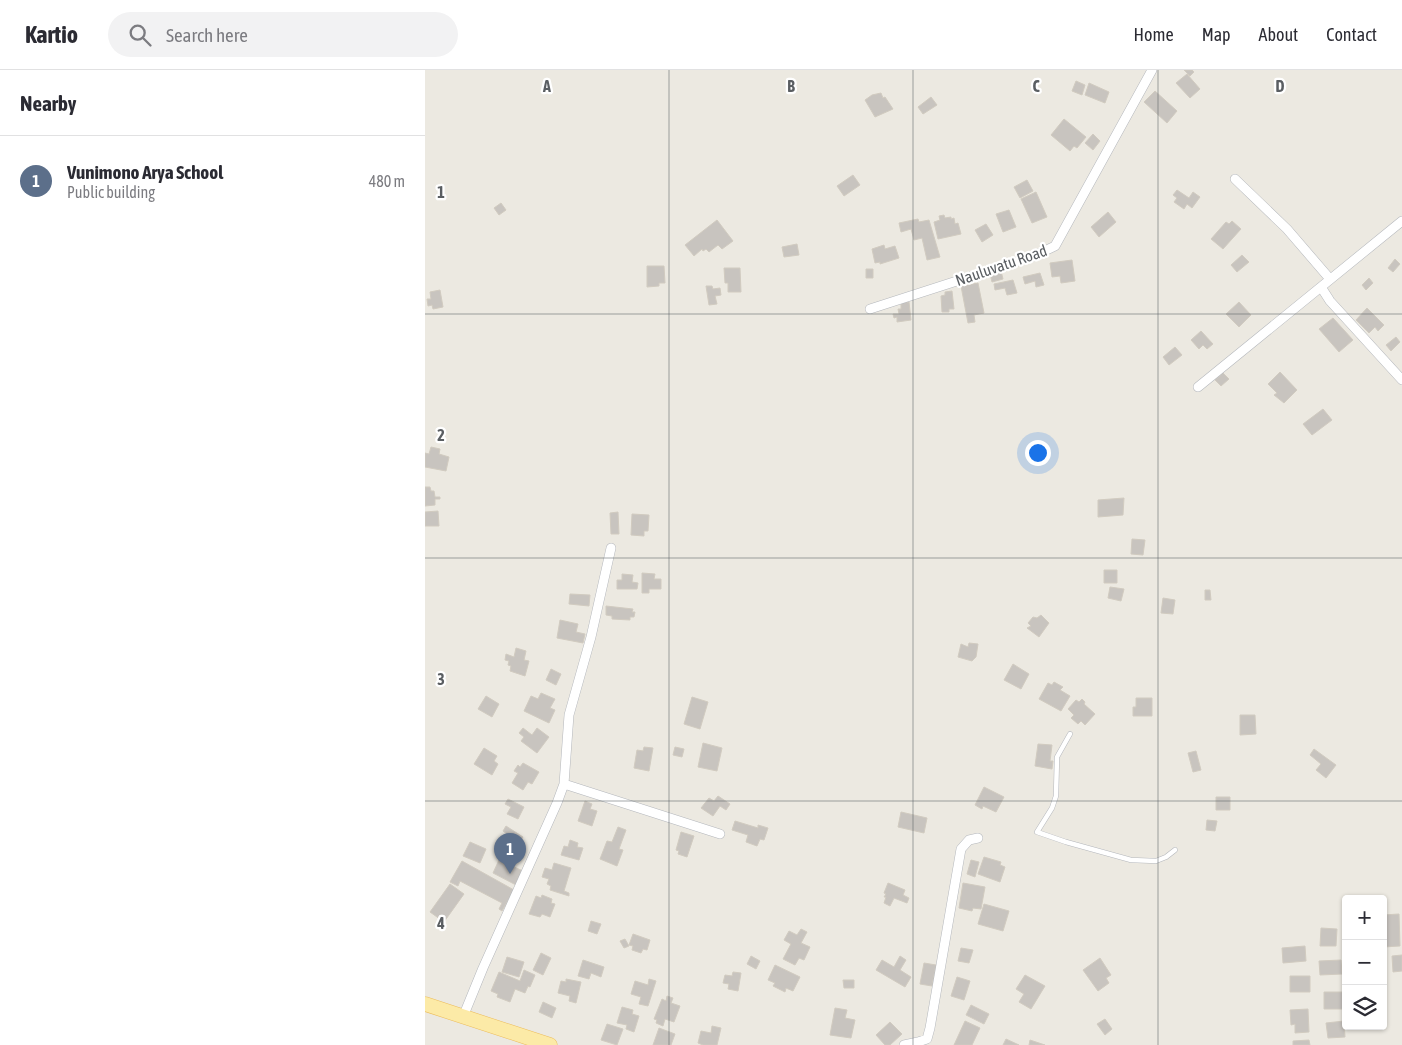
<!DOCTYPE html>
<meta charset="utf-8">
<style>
body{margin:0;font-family:"Asap Condensed",sans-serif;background:#f2f2f3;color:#2b2b33}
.controls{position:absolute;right:15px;bottom:15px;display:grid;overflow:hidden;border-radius:5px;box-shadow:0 1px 4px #0004}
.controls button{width:45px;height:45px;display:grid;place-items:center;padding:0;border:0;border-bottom:1px solid #e1e1e2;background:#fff;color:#2b2b33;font:25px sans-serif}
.you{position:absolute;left:612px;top:382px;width:18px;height:18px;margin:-12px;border:4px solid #fff;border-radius:50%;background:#1a73e8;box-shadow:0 0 0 8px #1a73e833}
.badge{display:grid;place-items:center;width:32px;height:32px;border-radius:50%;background:#d93025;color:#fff;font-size:16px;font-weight:700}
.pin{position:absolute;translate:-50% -41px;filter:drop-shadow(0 1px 2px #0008)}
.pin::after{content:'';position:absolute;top:26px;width:18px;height:15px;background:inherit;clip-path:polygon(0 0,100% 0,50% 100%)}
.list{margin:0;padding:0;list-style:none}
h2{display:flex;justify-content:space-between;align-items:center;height:65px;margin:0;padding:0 20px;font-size:21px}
h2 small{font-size:16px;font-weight:400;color:#7c7c81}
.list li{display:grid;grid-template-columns:32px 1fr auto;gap:15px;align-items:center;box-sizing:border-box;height:90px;padding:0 20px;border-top:1px solid #e1e1e2}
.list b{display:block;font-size:19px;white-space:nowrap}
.list p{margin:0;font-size:16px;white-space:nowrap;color:#7c7c81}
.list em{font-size:16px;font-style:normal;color:#7c7c81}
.icon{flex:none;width:28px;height:28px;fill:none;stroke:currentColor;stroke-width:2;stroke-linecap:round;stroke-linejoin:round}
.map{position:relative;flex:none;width:977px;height:975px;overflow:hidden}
header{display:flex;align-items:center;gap:30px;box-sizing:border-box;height:70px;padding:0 25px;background:#fff;border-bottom:1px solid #e1e1e2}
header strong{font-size:24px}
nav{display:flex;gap:28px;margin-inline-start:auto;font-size:18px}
.search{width:350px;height:45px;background:#f2f2f3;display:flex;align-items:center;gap:12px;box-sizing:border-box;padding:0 18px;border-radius:28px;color:#7c7c81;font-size:19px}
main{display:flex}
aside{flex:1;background:#fff}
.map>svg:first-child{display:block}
.building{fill:#c8c4bf;stroke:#d1cbc0}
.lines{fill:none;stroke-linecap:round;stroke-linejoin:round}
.service-casing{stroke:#b4b7bc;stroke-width:5.5}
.minor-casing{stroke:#b4b7bc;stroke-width:10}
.primary-casing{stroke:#ecbc5b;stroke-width:15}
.service{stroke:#fff;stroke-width:4.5}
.minor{stroke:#fff;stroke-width:9}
.primary{stroke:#fceaa7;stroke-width:14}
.grid{fill:none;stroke:#5a5e62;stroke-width:1;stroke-opacity:0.55}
.labels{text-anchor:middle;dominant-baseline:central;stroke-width:4.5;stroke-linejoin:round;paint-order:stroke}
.street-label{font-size:16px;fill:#5a5e62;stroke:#fff}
.grid-label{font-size:16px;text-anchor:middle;font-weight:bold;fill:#5a5e62;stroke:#fff;stroke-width:4.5;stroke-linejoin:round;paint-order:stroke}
</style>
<header>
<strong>Kartio</strong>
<div class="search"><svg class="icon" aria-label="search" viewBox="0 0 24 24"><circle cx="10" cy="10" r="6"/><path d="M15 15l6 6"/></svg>Search here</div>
<nav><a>Home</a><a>Map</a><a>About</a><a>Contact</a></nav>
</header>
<main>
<aside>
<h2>Nearby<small></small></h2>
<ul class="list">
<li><span class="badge" style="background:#5c6f8a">1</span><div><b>Vunimono Arya School</b><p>Public building</p></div><em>480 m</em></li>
</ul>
</aside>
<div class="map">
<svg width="977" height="975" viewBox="0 0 977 975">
<rect width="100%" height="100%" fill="#ece9e1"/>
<!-- building -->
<path class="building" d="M759 0H767L769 2 765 6Z
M762 4 775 19 765 28 751 13Z
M651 11 660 15 657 25 647 21Z
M664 13 684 22 680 33 660 25Z
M730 21 752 41 742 53 719 32Z
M456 23 458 28 460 27 468 39 450 47 440 30 447 25Z
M506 27 512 35 498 44 493 37Z
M639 49 661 67 652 78 649 76 645 81 626 65Z
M668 64 675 71 668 80 660 73Z
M428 105 435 115 419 126 412 116Z
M602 110 608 121 595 128 589 117Z
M752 120 764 128 768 122 775 127 767 138 762 134 759 139 749 132 752 128 748 125Z
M611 122 622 147 607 153 596 129Z
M76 133 81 140 74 145 69 138Z
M584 140 591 157 578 162 571 144Z
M683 142 691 152 674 167 666 157Z
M519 145 520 148 526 147V149L529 148 530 154 533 153 536 164 513 169 509 152 515 150 514 146Z
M493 149 494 152 504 150 515 187 502 190 497 168 489 170 486 159 476 162 474 153Z
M292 150 308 171 297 179 293 175 284 182 281 179 278 181 277 179 269 186 260 175Z
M807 151 816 159 798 179 786 169 801 152 804 154Z
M561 154 568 165 557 172 550 160Z
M372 174 374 185 359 187 357 177Z
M459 175 460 179 470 176 474 188 455 194V192L450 193 447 179Z
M817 185 824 192 812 202 806 195Z
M970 189 975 194 968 202 963 198Z
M647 190 650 211 636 213 635 206 627 207 625 193Z
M222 196H239L240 213H234V216L222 217Z
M299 198H315L316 222H303V213H300Z
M441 199H448V208H441Z
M576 201 578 209 567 212 565 204Z
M615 203 619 215 611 217 610 211 600 214 598 207Z
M944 208 948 213 941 220 937 215Z
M588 210 592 223 582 225 580 218 570 220 569 214Z
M553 213 559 243 549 245 550 252 543 253 536 216Z
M281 216H287L288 219 295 218 296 225 290 226 292 234 284 235Z
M15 220 18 237 8 239 7 235 3 236 2 229H6L5 222Z
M527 221 529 239H524V242H517L516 226 520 225V222Z
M484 232 486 250 472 252V247L469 248 468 244H474L473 239H476V233Z
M814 232 826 245 814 257 801 244Z
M942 238 959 255 953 261 950 257 944 263 931 250Z
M908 248 928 270 914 282 894 259Z
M776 261 788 274 782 279 778 275 774 279 766 270Z
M971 267 975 272 966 281 961 275Z
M750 277 757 285 744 295 738 287Z
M855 302 872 320 859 333 849 325 852 323 843 314Z
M798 303 804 309 796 316 790 310Z
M898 339 907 350 887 365 878 354Z
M6 377 15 379 14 384 24 387 21 401 0 397V383L4 384Z
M0 417H5L6 421H9L10 427H15V429H10V435L0 436Z
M699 428 698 445 673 447V430Z
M13 441 14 456H0V442Z
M193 442 194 464H186L185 443Z
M207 444 224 445 223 461H219V466L206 465Z
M707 469 720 470 718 485 706 484Z
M679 500H692V513H679Z
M217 503 230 504 229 509H236V519H224V523H217Z
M197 504 208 505 207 512 213 513 212 519H192V510H197Z
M685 517 699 519 696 531 683 528Z
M780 520H785L786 530H780Z
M145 524 165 525 164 536 144 534Z
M738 528 750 530 748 544 736 543Z
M181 536 208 539 207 542H210L209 547H205V550L187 549V546L181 545Z
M616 545 624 553 614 567 602 558 606 556 603 553 608 547 612 548Z
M135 550 153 554 151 562 160 564 158 573 132 568Z
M544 573 553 574 551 587 547 591 533 587 536 574 543 577Z
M91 578 101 581 99 590 104 591 100 606 85 601 86 596 83 595 84 591 80 590 81 584 89 587Z
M588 594 604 604 596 619 579 610Z
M126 599 136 604 131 615 121 610Z
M629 612 638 617 635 620 645 626 636 641 614 629 623 613 627 615Z
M116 623 130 629 125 638 130 640 124 653 99 641 106 626 113 629Z
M61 626 74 634 67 647 53 639Z
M267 627 283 632 275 659 259 654Z
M711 628H727V646H708V637H711Z
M657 629 660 632 659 634 670 644 660 655 656 651 653 654 646 648 649 645 643 639 651 630 654 632Z
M815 645H830L831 664 815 665Z
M98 658 107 665 112 658 124 667 112 683 96 671 99 667 94 663Z
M278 673 297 678 292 701 273 697Z
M613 674 627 675 625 691H628L627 699 610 696Z
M219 677 228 678 224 701 209 698 212 680 218 681Z
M250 677 259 679 257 687 248 685Z
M59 678 72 686 69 691 73 694 67 705 49 694Z
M889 679 911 695 901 708 891 700 896 694 885 685Z
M771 681 776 700 768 702 763 683Z
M98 693 114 702 107 714 103 712 98 720 87 713 93 703 89 701 93 695 95 697Z
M559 717 579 727 571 742 558 736 557 739 550 735Z
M293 726 305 734 301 740 295 736 288 746 276 738 284 728 289 731Z
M791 727H805V740H791Z
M83 729 99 737 93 749 82 744 86 737 80 734Z
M160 731 167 734 165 739 172 741 167 756 153 751Z
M476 742 502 748 499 763 473 757Z
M782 750 792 751 790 761 781 760Z
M310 751 333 758V755L343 758 339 770 335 769 332 776 321 772 323 765 307 760Z
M81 756 98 767 94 773 90 770 89 773 80 767 82 764 78 761Z
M193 757 201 760 194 779 198 780 192 796 175 789 182 771 187 772Z
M256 762 269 766 262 787 253 784 254 781 251 780Z
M145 770 153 773 152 777 158 778 154 790 136 785 139 776 143 777Z
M45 772 61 779 55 793 38 786Z
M559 787 576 792 575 795 580 797 575 812 553 804Z
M74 790 98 801 91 815 68 803Z
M546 790 554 792 550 807 542 804Z
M37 791 89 820 77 841 74 839 77 833 35 811 33 816 25 812Z
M129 793 146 798 139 821 144 823V826L125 820 126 816 122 814 124 809 117 807 120 798 127 800Z
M463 813 480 820 478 825 484 828 482 833 469 828 465 836 459 833 461 827H459L461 824 459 823Z
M538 813 560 817 556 839 548 838 547 841 534 838Z
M25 814 39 824 19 852 5 842Z
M117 825 127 829 126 833 130 834 125 847 117 844 115 847 104 844 111 826 116 828Z
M559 834 584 841 578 861 553 854Z
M974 844 975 876 958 877V845Z
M166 851 176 854 172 864 163 861Z
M896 858 912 859 911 876H895Z
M376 859 382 862 376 873 385 877 379 890 374 888 370 895 358 889 366 874 359 870 364 861 372 865Z
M208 864 225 870 222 880 218 879 216 883 207 880 208 876 204 875Z
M200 869 204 876 199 878 195 871Z
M880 876 881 891 858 893 857 878Z
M536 878 548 880 544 893 533 891Z
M116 883 126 888 118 905 108 900Z
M977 885V901L968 902 967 886Z
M326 886 335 891 331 899 322 894Z
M475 886 481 890 475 900 486 907 480 917 451 900 457 890 469 897Z
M82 887 99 892 94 907 77 902Z
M675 888 686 905 681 908 684 913 673 921 658 900Z
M158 890 179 897 176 907 166 903 164 909 153 906Z
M916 890 917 904 895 905 894 891Z
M499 893 511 895 507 916 495 914Z
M350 895 375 907 368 921 361 918 360 922 348 916 350 913 343 910Z
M99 900 110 905 105 917 103 916 100 923 90 919 85 932 72 927 73 924 66 921 74 902 95 911Z
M308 902 316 903 313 921 303 919 304 914 298 913 300 905 307 906Z
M600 905 620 916 606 939 594 932 599 924 591 919Z
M865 906H885V922H865Z
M532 907 545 911 539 930 526 926Z
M141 909 156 912 151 933 144 931 145 926 133 923 136 911 141 912Z
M224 909 231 911 223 936 214 934 216 927 206 924 210 911 223 915Z
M418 910H429V918H419Z
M899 922H921V939H899Z
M242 926 248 928 246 933 255 936 249 952 240 949 238 956 231 953 232 950 229 949 237 929 241 931Z
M118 932 131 938 127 948 114 942Z
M546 935 564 944 559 954 541 945Z
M197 937 208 940 207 944 214 946 209 962 201 959 202 955 192 953Z
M410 938 422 940 420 948 430 950 426 968 405 965Z
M883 939 884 962 870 963V954L866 955 865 940Z
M680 949 687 959 680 965 672 954Z
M540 951 555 958 547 975H529Z
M919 951 920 967 903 968 901 953Z
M465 952 477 964 465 975H460L451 965Z
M182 954 198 959 192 975 176 970Z
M287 956 296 958 292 975H278L273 973 276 961 286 963Z
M234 958 250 964 246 975H228Z
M581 969 594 975H578Z
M605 970 620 975H604Z
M884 970 885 975H868V971Z"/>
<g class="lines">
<!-- service casing -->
<g class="service-casing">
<path id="service" d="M645 664 632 687 631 726 627 738 612 762 641 772 706 790 731 791 741 787 750 780"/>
</g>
<!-- minor casing -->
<g class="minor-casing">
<path id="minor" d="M810 109 862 159 905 209
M896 217 905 231 977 310
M445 239 609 186 630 176 727 0
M773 317 977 151
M139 714 295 764
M38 947 58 898 132 733 139 714 144 645 166 567 186 478
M479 975 493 972 502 969 505 958 536 779 544 770 553 768"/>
</g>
<!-- primary casing -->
<g class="primary-casing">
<path id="primary" d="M0 934 125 975"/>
</g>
<!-- service -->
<use href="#service" class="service"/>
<!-- minor -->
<use href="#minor" class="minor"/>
<!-- primary -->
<use href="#primary" class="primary"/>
</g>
<!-- grid -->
<path class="grid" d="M244 0V975M488 0V975M733 0V975M0 244H977M0 488H977M0 731H977"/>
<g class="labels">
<!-- street labels -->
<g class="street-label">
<text transform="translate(576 195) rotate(-19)">Nauluvatu Road</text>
</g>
</g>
<g class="grid-label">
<text x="122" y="22">A</text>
<text x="366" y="22">B</text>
<text x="611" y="22">C</text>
<text x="855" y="22">D</text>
<text x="16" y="128">1</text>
<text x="16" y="371">2</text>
<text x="16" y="615">3</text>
<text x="16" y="859">4</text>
</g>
</svg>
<div class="controls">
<button>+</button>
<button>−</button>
<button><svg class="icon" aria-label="layers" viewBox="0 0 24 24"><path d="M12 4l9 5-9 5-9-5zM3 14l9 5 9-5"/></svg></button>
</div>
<div class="you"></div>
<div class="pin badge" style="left:85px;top:804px;background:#5c6f8a">1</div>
</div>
</main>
